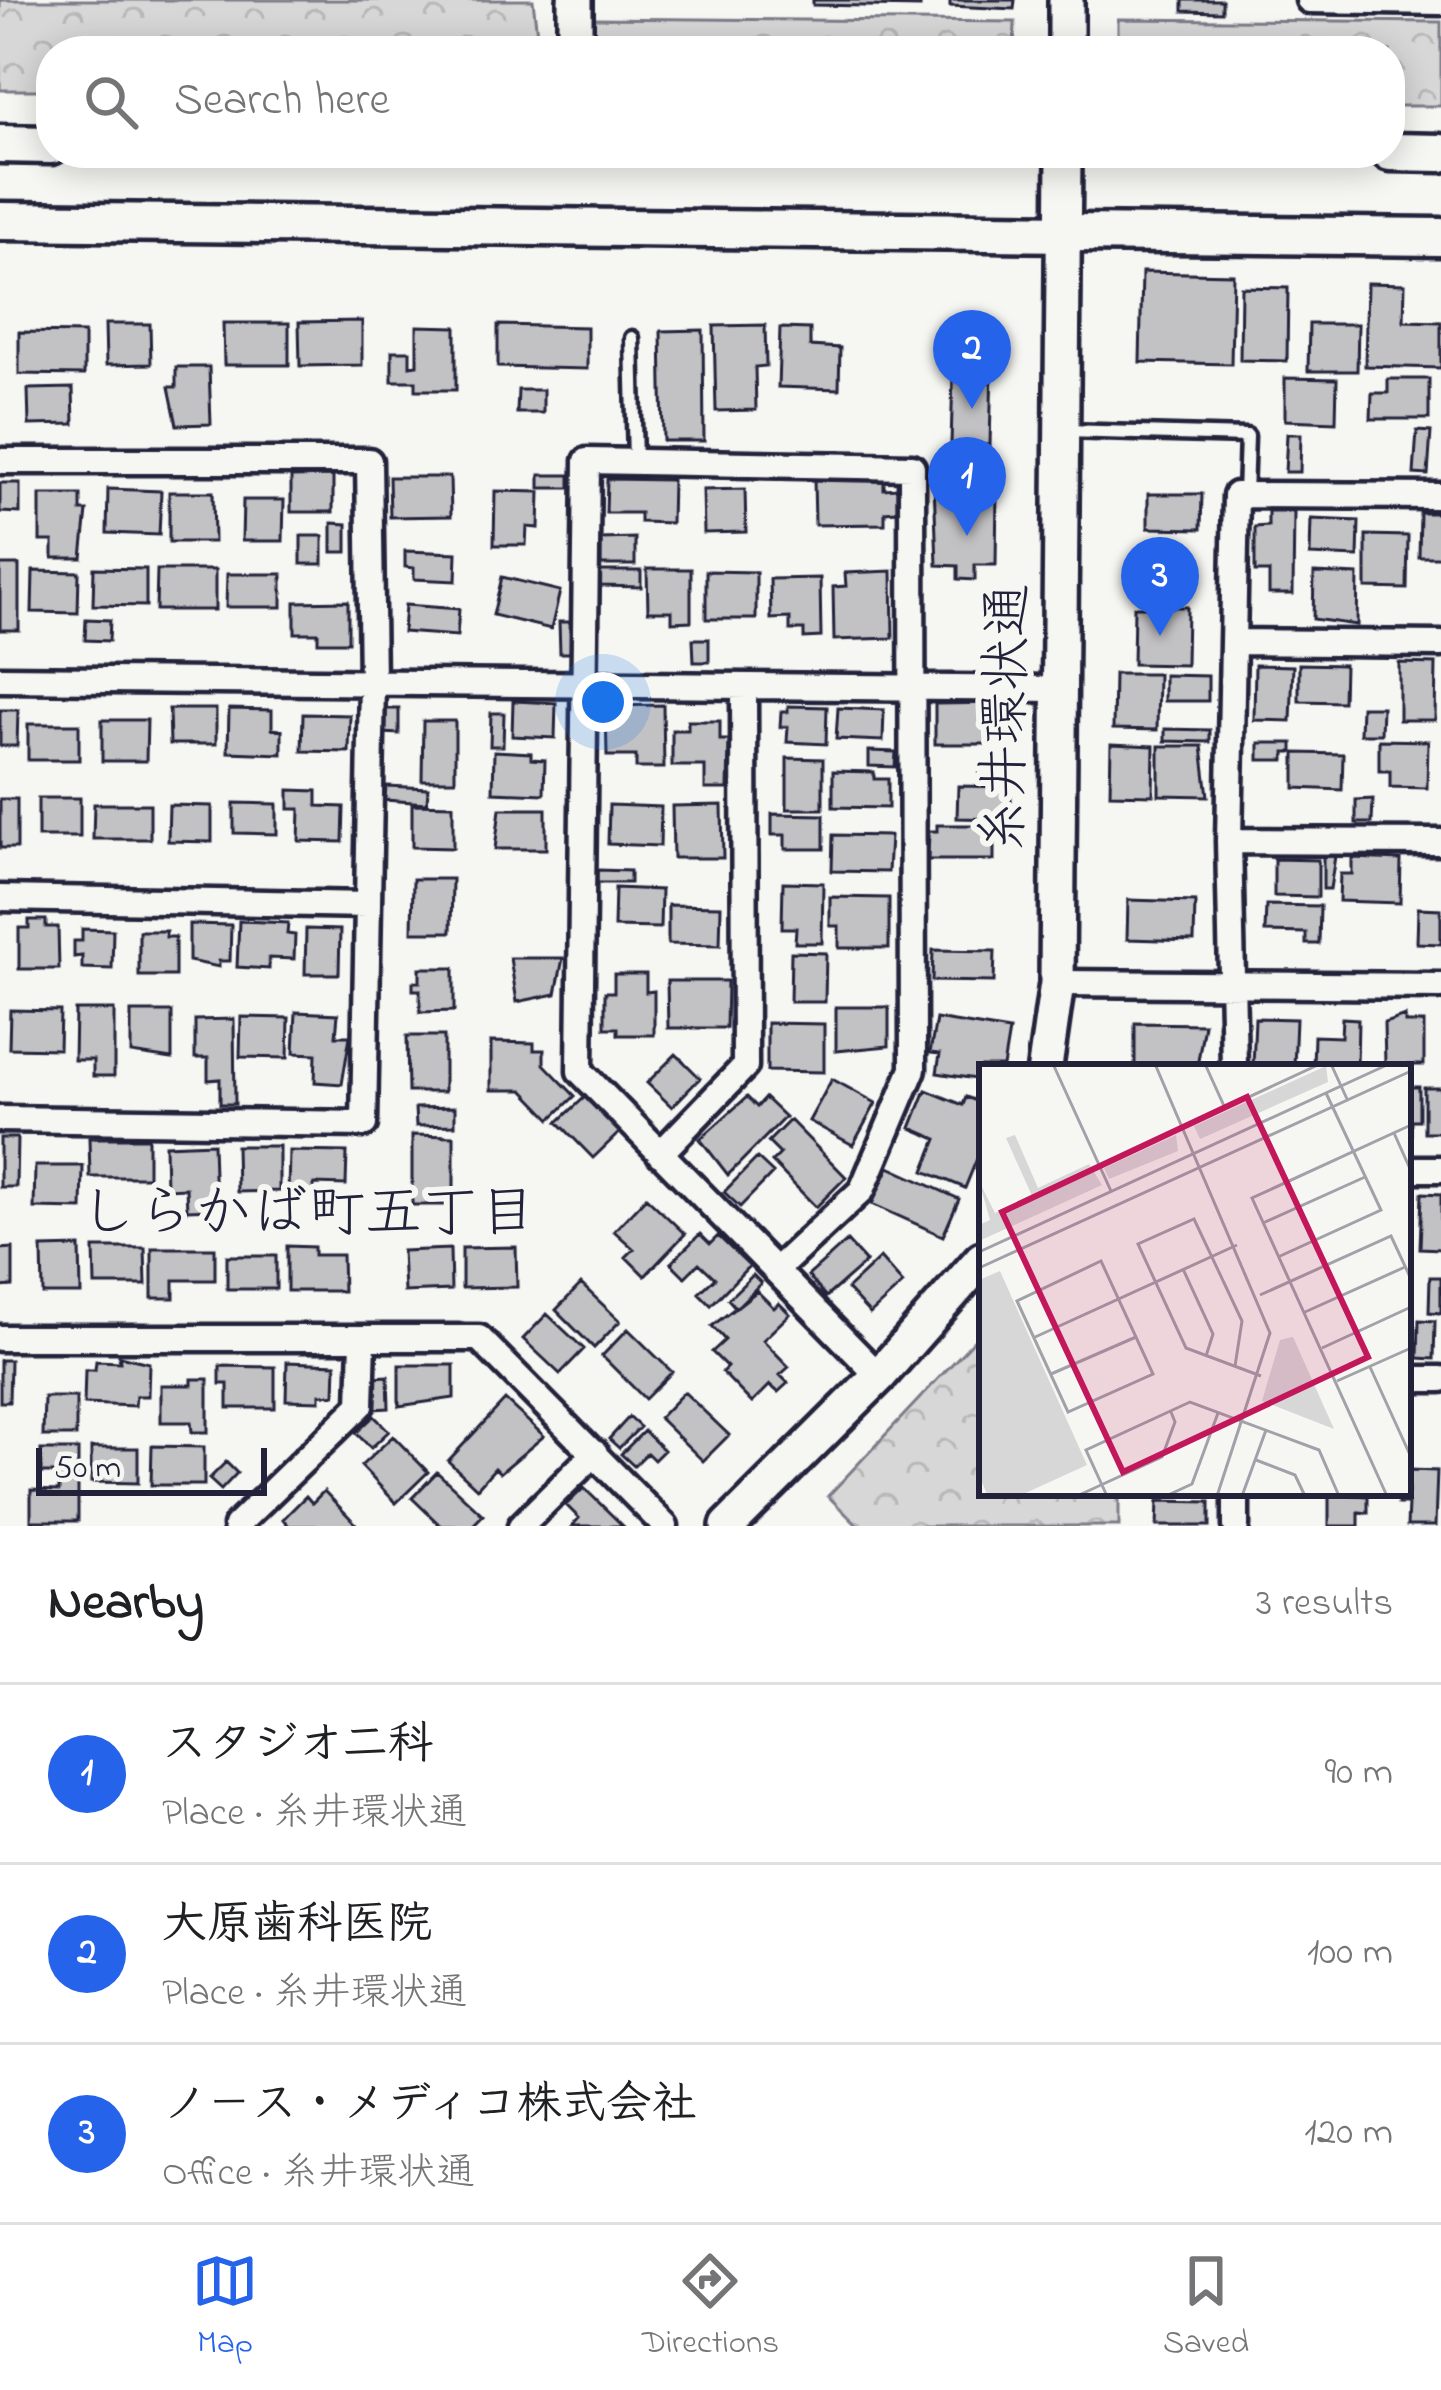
<!DOCTYPE html>
<meta charset="utf-8">
<style>
body{margin:0;font-family:"Indie Flower","Klee One",sans-serif;background:#f6f6f6;color:#202124}
.scale{position:absolute;left:36px;bottom:30px;width:231px;box-sizing:border-box;padding-left:12px;border:6px solid #22223b;border-top:0;font-size:33px;line-height:42px;white-space:nowrap;color:#22223b;-webkit-text-stroke:9px #f6f6f2;paint-order:stroke}
.you{position:absolute;left:603px;top:702px;width:42px;height:42px;margin:-30px;border:9px solid #fff;border-radius:50%;background:#1a73e8;box-shadow:0 0 0 18px #1a73e833}
.badge{display:grid;place-items:center;width:78px;height:78px;border-radius:50%;background:#2563eb;color:#fff;font-size:39px;font-weight:700}
.pin{position:absolute;translate:-50% -99px;filter:drop-shadow(0 3px 6px #0008)}
.pin::after{content:'';position:absolute;top:63px;width:42px;height:36px;background:inherit;clip-path:polygon(0 0,100% 0,50% 100%)}
.list{margin:0;padding:0;list-style:none}
h2{display:flex;justify-content:space-between;align-items:center;height:156px;margin:0;padding:0 48px;font-size:51px}
h2 small{font-size:39px;font-weight:400;color:#757577}
.list li{display:grid;grid-template-columns:78px 1fr auto;gap:36px;align-items:center;box-sizing:border-box;height:180px;padding:0 48px;border-top:3px solid #e0e0e0}
.list b{display:block;font-size:45px;white-space:nowrap}
.list p{margin:0;font-size:39px;white-space:nowrap;color:#757577}
.list em{font-size:39px;font-style:normal;color:#757577}
.icon{flex:none;width:66px;height:66px;fill:none;stroke:currentColor;stroke-width:2;stroke-linecap:round;stroke-linejoin:round}
.map{position:relative;flex:none;width:1441px;height:1526px;overflow:hidden}
.search{position:absolute;background:#fff;box-shadow:0 6px 30px #0003;left:36px;right:36px;top:36px;height:132px;display:flex;align-items:center;gap:30px;box-sizing:border-box;padding:0 42px;border-radius:48px;color:#757577;font-size:45px}
.sheet{height:696px;background:#fff}
nav{display:flex;justify-content:space-around;align-items:center;box-sizing:border-box;height:168px;border-top:3px solid #e0e0e0;background:#fff;font-size:33px;color:#757577}
nav a{display:grid;justify-items:center;gap:6px}
nav .on{color:#2563eb}
.map>svg:first-child{display:block}
.forest{fill:url(#forest-crowns);stroke:#7c7c89;stroke-width:3}
.building{fill:#c2c2c4;stroke:#22223b;stroke-width:3}
.lines{fill:none;stroke-linecap:round;stroke-linejoin:round}
.service-casing{stroke:#22223b;stroke-width:21}
.minor-casing{stroke:#22223b;stroke-width:33}
.tertiary-casing{stroke:#22223b;stroke-width:42}
.secondary-casing{stroke:#22223b;stroke-width:45}
.service{stroke:#f6f6f2;stroke-width:12}
.minor{stroke:#f6f6f2;stroke-width:24}
.tertiary{stroke:#f6f6f2;stroke-width:33}
.secondary{stroke:#f6f6f2;stroke-width:36}
.labels{text-anchor:middle;dominant-baseline:central;stroke-width:12;stroke-linejoin:round;paint-order:stroke}
.street-label{font-size:54px;fill:#22223b;stroke:#f6f6f2}
.neighbourhood-label{font-size:57px;fill:#22223b;stroke:#f6f6f2}
.inset-road{fill:none;stroke:#a1a1a9;stroke-width:3}
.view{fill:#c2185b;fill-opacity:0.15;stroke:#c2185b;stroke-width:6}
.inset-edge{fill:none;stroke:#22223b;stroke-width:6}
</style>
<div class="map">
<svg width="1441" height="1526" viewBox="0 0 1441 1526">
<defs>
<pattern id="forest-crowns" width="20" height="18" patternUnits="userSpaceOnUse" patternTransform="scale(3)"><rect width="20" height="18" fill="#d7d7d7"/><path d="M2 6a3 3 0 1 1 6 0M12 15a3 3 0 1 1 6 0" fill="none" stroke="#b8b8b9"/></pattern>
</defs>
<rect width="100%" height="100%" fill="#f6f6f2"/>
<filter id="ink" filterUnits="userSpaceOnUse"><feTurbulence type="fractalNoise" baseFrequency=".00833" numOctaves="2"/><feDisplacementMap in="SourceGraphic" scale="24" xChannelSelector="R" yChannelSelector="G"/><feConvolveMatrix kernelMatrix="1 2 1 2 8 2 1 2 1" color-interpolation-filters="sRGB"/></filter>
<g filter="url(#ink)">
<!-- forest -->
<path class="forest" d="M0 0H533L539 51H51V90H0Z
M589 18 1015 22 1014 51H590Z
M1118 19 1441 22V106H1390V51H1118Z
M982 1332V1493H1119V1526H858L828 1496Z"/>
<!-- building -->
<path class="building" d="M813 0H920V7L813 5Z
M950 0H1015L1014 9 950 6Z
M1183 0H1222V12L1183 11Z
M1142 272 1233 274 1231 364 1140 362Z
M1367 283 1405 284 1404 321 1441 322V368L1365 366Z
M1241 287 1288 288 1287 361 1240 360Z
M362 321V365L300 366 299 322Z
M223 323H289V365H224Z
M105 324H150L151 364 106 365Z
M1309 324H1358L1357 371H1308Z
M498 325 587 327V369L498 367Z
M765 325 766 366 755 367 756 410 716 411 714 326Z
M417 326 456 327V390H416V381H392V351H410V366L417 365Z
M780 328 810 329V346L840 348 839 389 778 387Z
M703 330 704 441H663L661 331Z
M19 332 84 333V375L19 374Z
M977 364H992L990 445 951 444 953 374 977 375Z
M176 367H209L211 424 177 425 169 387H176Z
M1285 378 1337 379 1336 422 1285 420Z
M1388 379H1429V419H1371L1372 393H1388Z
M73 388 74 424 29 425 28 389Z
M518 390H543V413H517Z
M1417 431 1431 432 1428 475 1414 474Z
M1287 434H1301L1300 472H1285Z
M540 475H570V488H540Z
M333 476V512H291V477Z
M389 477H450L451 516 390 517Z
M607 479 672 480 671 523 640 522V513H606Z
M814 479H884V489L897 488V511L885 512V524L815 525Z
M934 481 961 482V490H997L996 565H975V580L958 579V566L937 565Z
M0 483H20V513L0 512Z
M108 489 161 491 159 535 107 533Z
M745 489 746 532 704 533 703 490Z
M495 491 540 492 539 528 527 527 526 545H494Z
M169 492H213L214 542H169Z
M1148 494H1202L1201 529 1148 528Z
M40 495H81V511H87L82 558H53V541H40Z
M243 500H284L283 541H242Z
M1268 511H1294L1293 594H1269V572H1255V527L1268 526Z
M1420 513H1441V557H1419Z
M1311 519 1359 521 1358 557 1310 555Z
M332 523 347 524V552H332Z
M1366 535 1408 536 1407 589 1366 588Z
M301 536H323V564H301Z
M635 538V565H601V539Z
M405 551 457 553 456 581 414 579V568L405 567Z
M0 565H19V630H0Z
M94 568 146 569V606L93 605Z
M647 569H691V621L672 622V611H648Z
M157 570H215V610H156Z
M33 571 79 572 78 613 32 612Z
M600 571H641V587L600 586Z
M706 571 756 572V619H706Z
M892 571 893 638 834 640 833 587 846 586 845 573Z
M1314 573 1358 575 1357 625 1313 619Z
M227 574H282V607H226Z
M502 577 560 591 551 629 493 615Z
M820 578 821 637 804 638V630H790V618L771 619 770 579Z
M348 601V642H318V633H295V602Z
M405 605 459 609 457 636 403 632Z
M1134 607H1187L1186 665 1133 664Z
M86 619 110 620 109 641 85 640Z
M559 622H573V653H560Z
M693 639H709V662H694Z
M1399 663 1436 664 1435 720H1399Z
M1299 664 1344 665 1343 702 1299 701Z
M1255 665 1293 666 1291 721 1254 720Z
M1114 674H1158L1157 730 1113 729Z
M1164 675 1208 676V701H1164Z
M513 701 556 703 555 738 512 736Z
M1001 703V744H935V704Z
M663 705 664 768H636V756H607L606 706Z
M788 706 827 707 826 744 787 742 788 727H780L781 712H788Z
M1361 707H1382L1381 734H1360Z
M838 708 884 710 883 741 836 739Z
M169 709H216V744H170Z
M229 709 272 710V729L282 730V754L228 752Z
M384 709H399V734L383 733Z
M0 710H18L17 746H0Z
M491 713H504L503 746H490Z
M303 714 350 715 349 752 302 751Z
M102 720H147L146 761H102Z
M423 721H455V780H422Z
M688 721H720V740H729L728 789H705V766H672V730H688Z
M28 724H79V760H28Z
M1165 729 1210 730V742L1165 741Z
M1379 740 1428 741 1427 788 1390 787V771H1379Z
M1259 743H1293V752H1285V760H1259Z
M1111 744 1154 746 1153 795 1110 794Z
M1159 746H1202L1208 796 1159 795Z
M494 751 531 753V759L545 760 544 794 493 792Z
M869 751 896 752 895 767 869 766Z
M1295 753 1343 754 1342 790 1295 788Z
M787 758 823 759V809H787Z
M979 767 1009 768V782H979Z
M833 771 874 772V779H888V808L833 807Z
M386 786 428 788 427 803 385 800Z
M958 786 1011 787V810H1002L1001 819 957 818Z
M289 790 317 791V806L344 807 343 842 299 841 300 809H289Z
M38 798H80V837H38Z
M0 799H17V848H0Z
M1373 799 1372 823H1356V800Z
M234 803 277 804V834L234 833Z
M94 804H150V839H93Z
M412 804 453 805V848L412 847Z
M169 805 212 806V842L168 841Z
M609 805 661 807 660 846 608 844Z
M722 805 723 858H673L672 806Z
M500 809H546V849H495Z
M772 814 824 815V849H785V835H772Z
M937 825H994V860H928L929 831H937Z
M833 835 890 836 888 872 832 871Z
M1323 855 1335 856 1330 889H1323Z
M1352 858 1401 860 1400 903 1339 901 1340 874H1352Z
M1274 859 1318 860V897L1274 896Z
M597 870 630 871V883H597Z
M413 879H452L451 932H412Z
M783 882 823 883 822 943H795L796 928H782Z
M615 888 661 890 660 928 614 927Z
M830 897 889 898V948H839V926H830Z
M1128 900 1195 902 1194 941 1127 939Z
M668 905 721 906 720 945 668 944Z
M1266 905 1320 906 1319 944H1306V933L1265 932Z
M1418 908 1441 909V944L1417 943Z
M29 920H46V927H58L59 969H19V928H29Z
M239 921 288 923 287 934 295 935 294 959 269 958V969L237 967Z
M189 924 231 925 230 961H219V967L189 961Z
M82 929 113 930 112 969 82 968V956L74 957V941H82Z
M306 929 340 930 339 974H305Z
M139 931H166V937H175V976H139Z
M933 950 995 951 994 982 932 981Z
M791 952 826 953 825 1002H790Z
M510 958H563L556 994 517 1002Z
M420 968H454V1011L420 1012V990H413V982H420Z
M614 974H646V992L654 991V1035H618V1028H605V992H614Z
M667 981H727L726 1028H668Z
M836 1007H889V1046L836 1051Z
M10 1010 60 1011 59 1049 9 1048Z
M75 1010H114V1076H93V1060H74Z
M131 1012H172V1059L131 1053Z
M296 1012 338 1014 336 1036H350L342 1084 315 1082 316 1054 294 1053Z
M1405 1016V1023H1424V1065H1385L1384 1023Z
M241 1017 289 1018 288 1058 240 1057Z
M1255 1018 1296 1019 1294 1067H1253Z
M1342 1018 1358 1019 1357 1067H1313L1314 1036 1341 1037Z
M234 1019 235 1104H220V1079L208 1080V1058H195V1020Z
M936 1019 1009 1031 1003 1067H982V1080L937 1073 940 1054 930 1053Z
M767 1023 824 1024V1072L767 1071Z
M1135 1023 1204 1024 1197 1067H1135Z
M407 1036H444V1092H408Z
M491 1042 534 1043V1050H544V1064L575 1096 551 1119 523 1090H491Z
M676 1054 700 1078 672 1107 647 1083Z
M832 1079 876 1103 853 1145 809 1121Z
M1408 1087H1419V1120H1411V1145Z
M1424 1088H1441V1132H1424Z
M926 1090 963 1105 966 1097 982 1103V1146L965 1188 924 1171 937 1139 911 1128Z
M585 1097 620 1132 593 1158 558 1122Z
M747 1097 757 1107 765 1098 785 1117 728 1175 700 1139Z
M455 1107V1125L416 1126 415 1108Z
M790 1120 846 1177 816 1207 772 1162 780 1154 768 1142Z
M412 1135 454 1136V1205H412Z
M0 1138H17L16 1187H0Z
M89 1138H148V1177H90Z
M213 1143 215 1209 187 1210 186 1188 166 1189 165 1145Z
M236 1146H279V1191L237 1192Z
M289 1151 347 1152 346 1185 314 1184V1197L288 1196Z
M757 1158 773 1173 740 1207 724 1192Z
M35 1166H83L82 1209 34 1208Z
M889 1167 959 1199 943 1236 872 1204Z
M1422 1193 1441 1194V1249L1420 1248Z
M646 1197 685 1234 645 1276 626 1257 634 1249 614 1231Z
M700 1234 710 1244 718 1236 749 1266 711 1305 699 1293 715 1278 699 1263 685 1277 671 1263Z
M847 1241 866 1262 826 1297 808 1276Z
M287 1246 314 1247V1255H342L343 1291H287Z
M80 1247 81 1294H43L42 1248Z
M516 1247 517 1287 462 1288V1248Z
M13 1248V1286L0 1287V1249Z
M94 1248H145L146 1285H95Z
M152 1248H215V1280H174V1298H152Z
M450 1249 451 1290 404 1292 402 1251Z
M227 1256H276V1289H227Z
M880 1258 903 1284 870 1314 847 1289Z
M753 1275 761 1283 736 1308 728 1299Z
M1430 1277H1441V1313L1429 1312Z
M581 1284 620 1321 594 1348 556 1310Z
M757 1291 774 1308 779 1303 790 1314 763 1340 789 1367 780 1375 788 1383 778 1392 770 1385 752 1403 722 1372 727 1367 712 1352 725 1340 712 1326Z
M547 1314 584 1349 560 1374 523 1339Z
M1419 1320 1435 1321 1434 1359 1418 1358Z
M628 1329 672 1372 645 1399 602 1356Z
M119 1356 149 1363 148 1396H136L135 1406 84 1404 85 1370H95L96 1361 120 1362Z
M0 1360H10L9 1402H0Z
M287 1362 336 1364 335 1395 320 1394V1401L286 1400Z
M399 1365H454V1398L399 1406Z
M220 1366 275 1367V1408H228V1384H220Z
M388 1376 389 1408 373 1409V1377Z
M192 1379H208V1432H192L191 1422H161V1385H192Z
M684 1392 729 1435 703 1461 659 1418Z
M44 1397H76V1436H43Z
M505 1400 544 1436 500 1473 495 1468 477 1488 448 1461Z
M374 1416 389 1431 371 1448 356 1433Z
M629 1417 640 1427 619 1448 609 1439Z
M644 1431 664 1450 654 1460 647 1453 634 1466 621 1454Z
M393 1436 428 1472 396 1503 361 1466Z
M152 1446 204 1447V1485H151Z
M91 1448H138V1483L91 1482Z
M41 1450H78V1521H31V1490L59 1491V1473H41Z
M226 1462 237 1473 221 1490 209 1479Z
M1408 1470 1437 1471 1435 1526H1407L1408 1504H1398V1493H1408Z
M437 1472 483 1515 472 1526H441L412 1498Z
M584 1488 623 1526H572L579 1518 566 1505Z
M324 1491 358 1526H289L283 1519 306 1496 312 1503Z
M1329 1493 1368 1496V1513L1359 1512V1526H1329Z
M1158 1501 1210 1502V1526H1157Z"/>
<g class="lines">
<!-- service casing -->
<g class="service-casing">
<path id="service" d="M632 338 635 462
M1064 431 1247 436 1245 495"/>
</g>
<!-- minor casing -->
<g class="minor-casing">
<path id="minor" d="M1309 0 1441 2
M0 461H369L372 682 364 1124 0 1119
M1233 642 1441 644
M0 679 1060 689
M1229 841 1441 842
M0 898 368 905
M1057 983 1441 986
M1234 1067 1229 841 1236 495 1441 496
M660 1154 745 1066 744 686
M1408 1169H1441
M777 1269 862 1190 913 1069 912 467 587 461 580 1071 879 1376
M0 1338H479L665 1526
M1408 1379H1441
M236 1526 361 1405 363 1340
M521 1526 595 1453
M1236 1526V1493"/>
</g>
<!-- tertiary casing -->
<g class="tertiary-casing">
<path id="tertiary" d="M575 51V0
M1066 51V0
M1045 1067 1057 983 1064 153
M728 1526 879 1376 982 1259"/>
</g>
<!-- secondary casing -->
<g class="secondary-casing">
<path id="secondary" d="M0 144 51 145
M1390 152 1441 153
M0 221 1441 237"/>
</g>
<!-- service -->
<use href="#service" class="service"/>
<!-- minor -->
<use href="#minor" class="minor"/>
<!-- tertiary -->
<use href="#tertiary" class="tertiary"/>
<!-- secondary -->
<use href="#secondary" class="secondary"/>
</g>
</g>
<g class="labels">
<!-- street labels -->
<g class="street-label">
<text transform="translate(1009 718) rotate(-89)">糸井環状通</text>
</g>
<!-- neighbourhood labels -->
<g class="neighbourhood-label">
<text x="308" y="1216">しらかば町五丁目</text>
</g>
</g>
<!-- overview -->
<g transform="translate(979 1064)">
<rect width="432" height="432" fill="#f6f6f2"/>
<path d="M347 2 349 18 221 75 215 62ZM36 71 59 124 110 100 123 121 0 177V161L11 156 0 117 16 149 54 134 27 74ZM197 71 199 87 130 115 125 104ZM21 207 108 401 40 432H9L0 412V216ZM313 273H314L355 365 283 337 301 276Z" fill="#d7d7d7"/>
<path class="inset-road" d="M74 0 132 127M176 0 291 269 238 432M226 0 246 44 341 0M352 0 368 35M415 69 432 107M284 159 386 113M0 188 410 0M299 193 402 146 347 29M122 197 174 310 89 348 38 237ZM0 204 432 7M204 205 234 270 227 292M281 231 412 172 432 215M326 248 426 203M54 274 258 181M343 284 432 243M256 302 263 257 215 155 159 180 207 284 282 312M391 303 432 393M72 310 157 273M358 317 432 284M277 396 316 411 326 432M98 432 183 393 196 358 192 348M128 432 107 386 211 338 340 386 360 432M187 432 213 420 239 349M263 432 287 366M408 432 273 134 432 61"/>
<path class="view" d="M268 33 389 293 144 408 23 148Z"/>
<rect width="432" height="432" class="inset-edge"/>
</g>
</svg>
<div class="scale">50 m</div>
<div class="you"></div>
<div class="pin badge" style="left:967px;top:536px">1</div>
<div class="pin badge" style="left:972px;top:409px">2</div>
<div class="pin badge" style="left:1160px;top:636px">3</div>
<div class="search"><svg class="icon" aria-label="search" viewBox="0 0 24 24"><circle cx="10" cy="10" r="6"/><path d="M15 15l6 6"/></svg>Search here</div>
</div>
<section class="sheet">
<h2>Nearby<small>3 results</small></h2>
<ul class="list">
<li><span class="badge">1</span><div><b>スタジオ二科</b><p>Place · 糸井環状通</p></div><em>90 m</em></li>
<li><span class="badge">2</span><div><b>大原歯科医院</b><p>Place · 糸井環状通</p></div><em>100 m</em></li>
<li><span class="badge">3</span><div><b>ノ－ス・メディコ株式会社</b><p>Office · 糸井環状通</p></div><em>120 m</em></li>
</ul>
</section>
<nav>
<a class="on"><svg class="icon" aria-label="map" viewBox="0 0 24 24"><path d="M3 6l6-2 6 2 6-2v14l-6 2-6-2-6 2zM9 4v14M15 6v14"/></svg>Map</a>
<a><svg class="icon" aria-label="directions" viewBox="0 0 24 24"><path d="M12 3l9 9-9 9-9-9zM9 14v-3h6M13 9l2 2-2 2"/></svg>Directions</a>
<a><svg class="icon" aria-label="saved" viewBox="0 0 24 24"><path d="M7 4h10v16l-5-4-5 4z"/></svg>Saved</a>
</nav>
